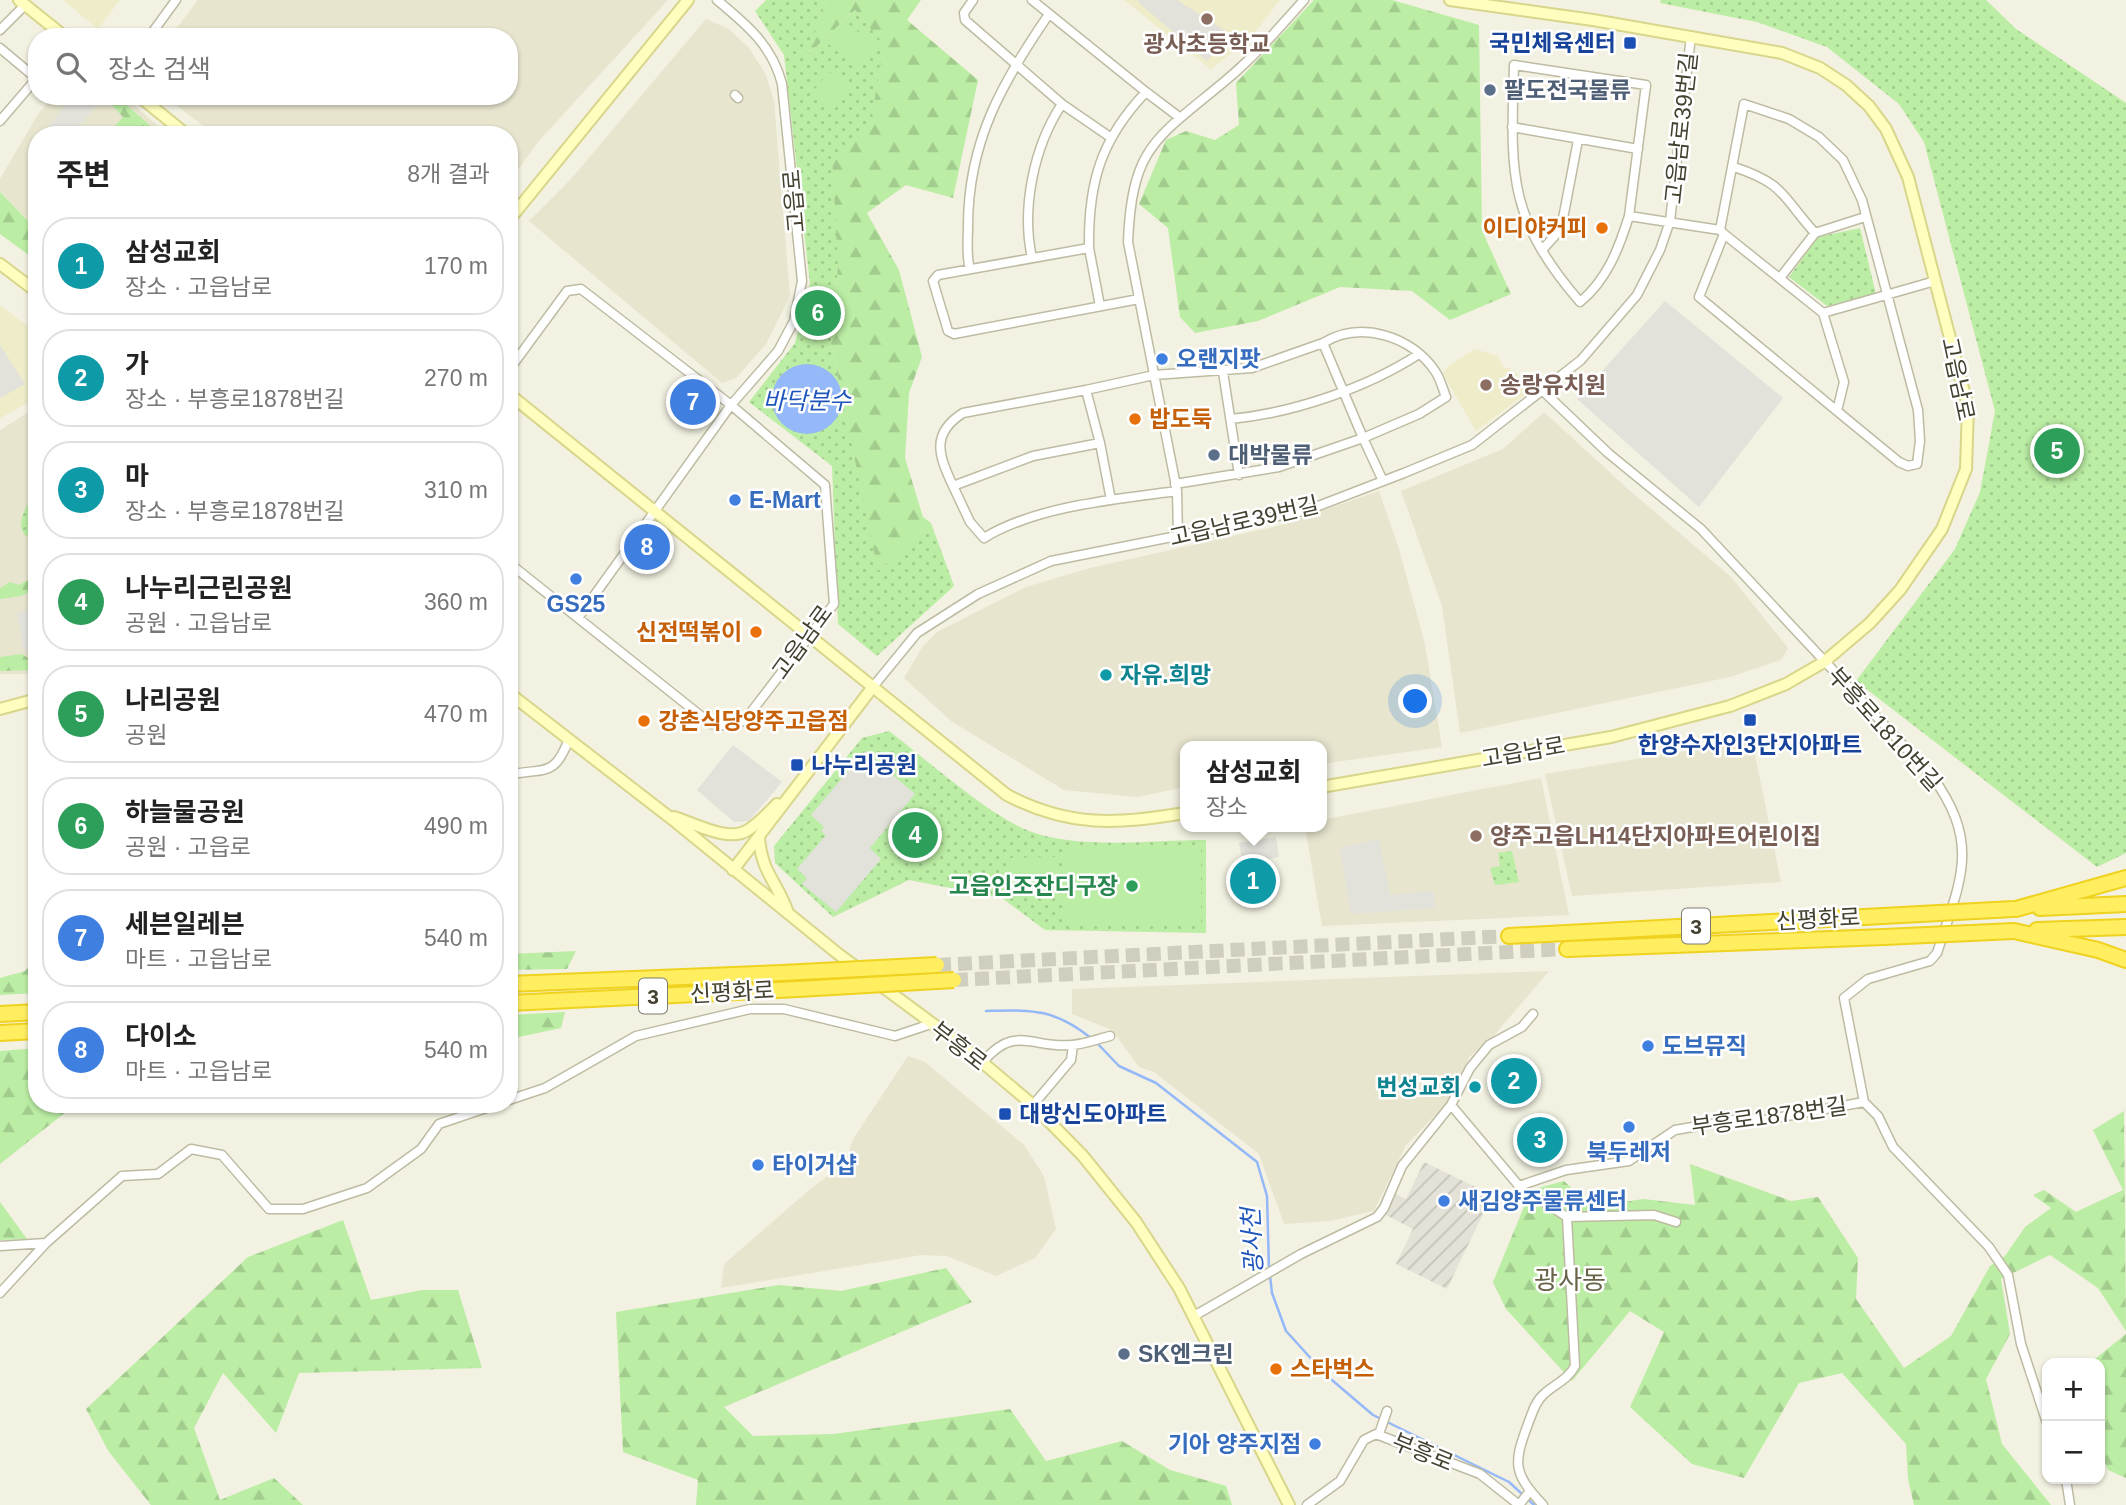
<!DOCTYPE html>
<html lang="ko">
<meta charset="utf-8">
<style>
body{margin:0;font-family:Helvetica,"Noto Sans KR",sans-serif;background:#f2f2f2;color:#222}
.controls{position:absolute;right:21px;bottom:21px;display:grid;overflow:hidden;border-radius:14px;box-shadow:0 2px 5px #0004}
.controls button{width:63px;height:63px;display:grid;place-items:center;padding:0;border:0;border-bottom:2px solid #e0e0e0;background:#fff;color:#222;font:35px sans-serif}
.you{position:absolute;left:1416px;top:702px;width:24px;height:24px;margin:-18px;border:5px solid #fff;border-radius:50%;background:#1a73e8;box-shadow:0 0 0 10px #1a73e833}
.badge{display:grid;place-items:center;width:46px;height:46px;border-radius:50%;background:#854218;color:#fff;font-size:23px;font-weight:700}
.pin{position:absolute;translate:-50% -50%;border:4px solid #fff;box-shadow:0 2px 7px #0006}
.popup{position:absolute;left:1180px;top:741px;width:147px;height:91px;box-sizing:border-box;display:grid;place-content:center;border-radius:14px;background:#fff;filter:drop-shadow(0 2px 5px #0005);font-size:23px;white-space:nowrap;color:#767676}
.popup b{font-size:26px;color:#222}
.popup::after{content:'';position:absolute;left:50%;top:100%;margin-left:-14px;border:14px solid transparent;border-top-color:#fff}
.list{margin:0;padding:0;list-style:none}
h2{display:flex;justify-content:space-between;align-items:center;height:91px;margin:0;padding:0 28px;font-size:30px}
h2 small{font-size:23px;font-weight:400;color:#767676}
.list li{display:grid;grid-template-columns:46px 1fr auto;gap:21px;align-items:center;box-sizing:border-box;height:98px;margin:0 14px 14px;padding:0 14px;border:2px solid #e0e0e0;border-radius:28px}
.list b{display:block;font-size:26px;white-space:nowrap}
.list p{margin:0;font-size:23px;white-space:nowrap;color:#767676}
.list em{font-size:23px;font-style:normal;color:#767676}
.icon{flex:none;width:38px;height:38px;fill:none;stroke:currentColor;stroke-width:2;stroke-linecap:round;stroke-linejoin:round}
.map{position:relative;flex:none;width:2126px;height:1505px;overflow:hidden}
.search{position:absolute;background:#fff;box-shadow:0 2px 5px #0004;left:28px;top:28px;width:490px;height:77px;display:flex;align-items:center;gap:18px;box-sizing:border-box;padding:0 24px;border-radius:28px;color:#767676;font-size:26px}
.panel{position:absolute;background:#fff;box-shadow:0 2px 5px #0004;left:28px;top:126px;width:490px;height:987px;border-radius:28px}
.map>svg:first-child{display:block}
.residential{fill:#e7e5ce}
.industrial{fill:url(#industrial-furrows)}
.education{fill:#eeecc9}
.green{fill:url(#green-dots)}
.forest{fill:url(#forest-firs)}
.pitch{fill:#bbeda4}
.parking{fill:#e2e1da}
.water{fill:#94b8f8}
.lines{fill:none;stroke-linecap:round;stroke-linejoin:round}
.stream{stroke:#94b8f8;stroke-width:2.5}
.highway-tunnel{stroke:#d0cebe;stroke-width:14;stroke-dasharray:14 7;stroke-linecap:butt}
.street-casing{stroke:#bebba3;stroke-width:11}
.secondary-casing{stroke:#d8d68a;stroke-width:14}
.highway-casing{stroke:#efd21f;stroke-width:18}
.street{stroke:#fff;stroke-width:8}
.secondary{stroke:#fffebe;stroke-width:10}
.highway{stroke:#ffee5f;stroke-width:14}
.highway-bridge-casing{stroke:#efd21f;stroke-width:18;stroke-linecap:butt}
.highway-bridge{stroke:#ffee5f;stroke-width:14}
.education-dot{fill:#8d6e63;stroke:#fff;stroke-width:2.5}
.transit-dot{fill:#1a4fb4;stroke:#fff;stroke-width:2.5}
.service-dot{fill:#5c6f8a;stroke:#fff;stroke-width:2.5}
.food-dot{fill:#e8710a;stroke:#fff;stroke-width:2.5}
.shop-dot{fill:#3f7fe0;stroke:#fff;stroke-width:2.5}
.culture-dot{fill:#0f9aa8;stroke:#fff;stroke-width:2.5}
.leisure-dot{fill:#2e9e5b;stroke:#fff;stroke-width:2.5}
.labels{text-anchor:middle;dominant-baseline:central;stroke-width:5;stroke-linejoin:round;paint-order:stroke}
.shield{fill:#fff;stroke:#7c7a6f;stroke-width:2}
.shield-label{font-size:21px;font-weight:bold;fill:#444131}
.transit-label{font-size:23px;font-weight:bold;fill:#164399;stroke:#fff;text-anchor:start}
.education-label{font-size:23px;font-weight:bold;fill:#785e54;stroke:#fff;text-anchor:start}
.service-label{font-size:23px;font-weight:bold;fill:#4e5e75;stroke:#fff;text-anchor:start}
.street-label{font-size:23px;fill:#444131;stroke:#fff}
.food-label{font-size:23px;font-weight:bold;fill:#c56008;stroke:#fff;text-anchor:start}
.shop-label{font-size:23px;font-weight:bold;fill:#366cbe;stroke:#fff;text-anchor:start}
.culture-label{font-size:23px;font-weight:bold;fill:#0d838f;stroke:#fff;text-anchor:start}
.leisure-label{font-size:23px;font-weight:bold;fill:#27864d;stroke:#fff;text-anchor:end}
.water-label{font-size:24px;font-style:italic;fill:#2056bb;stroke:#fff}
.quarter-label{font-size:26px;fill:#686247;stroke:#fff}
</style>
<div class="map">
<svg width="2126" height="1505" viewBox="0 0 2126 1505">
<defs>
<pattern id="industrial-furrows" width="10" height="10" patternUnits="userSpaceOnUse" patternTransform="scale(1.75)"><rect width="10" height="10" fill="#e4e1d6"/><path d="M-1 1l2-2M0 10L10 0M9 11l2-2" fill="none" stroke="#c5c2b8"/></pattern>
<pattern id="green-dots" width="8" height="8" patternUnits="userSpaceOnUse" patternTransform="scale(1.75)"><rect width="8" height="8" fill="#bbeda4"/><path d="M2 2h.1M6 6h.1" fill="none" stroke="#a2cc8e" stroke-width="1.8" stroke-linecap="round"/></pattern>
<pattern id="forest-firs" width="22" height="20" patternUnits="userSpaceOnUse" patternTransform="scale(1.75)"><rect width="22" height="20" fill="#bbeda4"/><path d="M5 1l3.5 6h-7zM16 11l3.5 6h-7z" fill="#a2cc8e"/></pattern>
</defs>
<rect width="100%" height="100%" fill="#f3f1e1"/>
<!-- residential -->
<path class="residential" d="M198 0H668L538 142 509 182V135H215L164 96H509V37H170Z
M706 19 729 29 749 48 766 75 774 101 790 296 766 344 736 378 722 383 529 221 571 179Z
M54 96H123L169 135H37V229L0 192V179L38 114Z
M37 407V674H0V430Z
M1544 412 1628 489 1731 577 1788 648 1781 660 1730 677 1460 733 1442 606 1401 491 1503 449Z
M1379 491 1399 549 1425 644 1442 747 1321 764V746H1185V787L1137 797 1064 790 951 721 904 678 923 646 937 632 1026 587 1090 568 1278 526Z
M1752 740 1781 882 1572 896 1545 774Z
M1541 778 1569 915 1322 926 1305 827H1321V820Z
M1549 971 1490 1040 1469 1057 1454 1096 1406 1145 1374 1211 1329 1221 1284 1224 1259 1154 1154 1072 1139 1067 1112 1030 1072 1014V989Z
M908 1056 925 1062 1024 1145 1044 1176 1056 1229 1035 1258 996 1276 947 1256 921 1255 721 1288 724 1264 808 1191 845 1163 853 1139Z"/>
<!-- industrial -->
<path class="industrial" d="M1424 1162 1492 1195 1447 1289 1396 1264 1413 1229 1386 1215 1396 1194 1406 1199Z"/>
<!-- education -->
<path class="education" d="M63 0H120L98 29Z
M1124 0H1280L1251 38 1211 69Z
M0 305 37 333V393L28 403 0 418Z
M1474 349 1498 356 1503 367 1509 368 1518 375 1527 393 1476 431 1443 374 1446 368Z"/>
<!-- green -->
<path class="green" d="M766 0H827L807 55 855 10 884 43 873 123 838 265 831 344 879 570 931 523 954 586 877 656 838 624 832 466 749 402 795 343 810 284 784 55 755 11Z
M1661 0H1986L2016 29 2126 103V853L2097 867 1856 681 1955 549 1980 492 1995 411 1924 142 1899 104 1827 47 1757 22 1660 3Z
M1860 228 1876 294 1827 306 1789 277 1818 237Z
M37 500V541C14 536 20 517 29 502Z
M889 731C926 759 988 815 1029 831 1079 850 1152 840 1206 840V933L1045 930 1002 898 909 880 833 917 775 863 774 846 862 738Z
M1512 851 1519 882 1495 885 1490 868 1500 866 1498 853Z"/>
<!-- forest -->
<path class="forest" d="M827 0H921L907 20 978 80 953 198 906 185 867 213 899 270 922 357 909 393 905 458 923 517 931 523 878 571 831 344 838 265 832 157 871 126 883 43 855 10 806 56Z
M1314 0H1392L1479 25 1482 231 1511 294 1450 320 1412 291 1340 287 1258 321 1195 333 1180 317 1168 228 1139 204 1166 140 1186 131 1215 140 1239 125 1236 83Z
M103 96H116L161 135H143L140 129 107 135 123 117Z
M0 192 37 230V261L0 234Z
M32 545H37V588L21 596 0 599V588L10 582 19 585 31 578Z
M22 654 31 660 37 657V670L0 671V657Z
M576 951 567 969 509 970V954Z
M37 958V993L0 995V978L25 971Z
M565 1012 561 1028 509 1039V1015Z
M37 1048V1104H76L0 1164V1051Z
M2124 1111 2126 1331 2098 1288 2050 1255 2001 1279 2010 1334 1986 1379 2002 1444 2051 1505H1914L1908 1479 1906 1444 1842 1373 1799 1383 1744 1478 1692 1464 1630 1407 1664 1332 1630 1311 1572 1381 1506 1309 1493 1282 1531 1190 1564 1181 1592 1207 1643 1199 1695 1205 1690 1164 1791 1201 1818 1197 1858 1258 1856 1299 1904 1368 1951 1336 1990 1266 2005 1256 2025 1227 2051 1208 2033 1195 2044 1190 2076 1212 2123 1190 2093 1130Z
M0 1202 27 1239 0 1240Z
M343 1220 371 1300 422 1290H458L482 1368 299 1373 276 1433 223 1373 194 1428 220 1500 274 1478 303 1505H151L109 1452 86 1409 248 1257Z
M946 1268 972 1302 724 1407 753 1436 834 1434 1010 1409 1046 1461 1122 1441 1170 1470 1226 1486 1232 1505H696L698 1480 623 1452 616 1312 779 1285 841 1291Z
M2126 1334V1478L2108 1470 2100 1450V1363H2090Z"/>
<!-- pitch -->
<path class="pitch" d="M846 22 876 46 857 67 828 44Z
M829 72 849 90 832 111 811 93Z
M1063 847H1201V925H1063Z
M1055 857 1056 886H1010V858Z"/>
<!-- parking -->
<path class="parking" d="M1139 0H1177L1230 34 1207 61 1138 2Z
M72 96H94L100 101 72 135H48L45 132Z
M1665 301 1783 398 1699 507 1577 399Z
M0 345 25 384 0 398Z
M37 606V653L33 655 23 648 17 613Z
M733 745 782 782 749 821 734 822 697 790Z
M865 751 915 794 870 848 881 859 836 912 802 884 807 878 797 869 826 835 821 831 824 827 811 815Z
M1276 837 1279 857 1243 864 1239 843Z
M1379 839 1390 895 1433 891 1436 908 1351 914 1340 848Z"/>
<!-- water -->
<path class="water" d="M772 399a35 35 0 1 1 70 0a35 35 0 1 1-70 0Z"/>
<g class="lines">
<!-- stream -->
<path class="stream" d="M986 1011C1032 1010 1053 1008 1091 1038
M1096 1042 1119 1066 1156 1083 1257 1162 1267 1196 1269 1270
M1270 1276 1272 1293 1286 1331 1326 1375 1373 1415 1509 1482 1534 1505"/>
<!-- highway-tunnel -->
<path class="highway-tunnel" d="M937 965 1509 936
M954 980 1567 949"/>
<!-- street casing -->
<g class="street-casing">
<path id="street" d="M973 0 964 13 965 20 1062 104 1110 137
M1032 0 1146 92
M0 30 25 5
M149 37 176 0
M0 48 37 79
M735 95 738 98
M0 121 36 79
M1512 127 1638 149
M1734 167C1786 184 1782 197 1815 233
M1629 216 1646 85 1514 65C1511 172 1506 216 1580 302 1607 280 1619 248 1629 216L1720 230 1724 234 1823 313 1844 382 1837 411 1699 297 1724 234
M1720 230 1744 104 1789 119 1819 137 1843 160 1862 200 1918 410 1920 441 1917 464 1908 466 1899 462 1837 411
M1089 248C1088 183 1101 139 1146 92L1179 117
M1542 250 1561 229 1578 140
M1032 258C1021 208 1034 146 1062 104
M970 269C966 256 968 240 968 226 968 141 1003 81 1049 14
M1780 278 1815 233 1865 217
M1100 306 1089 248 938 275 933 281 948 331 954 334 1139 299
M1823 313 1935 281
M509 370 567 291 581 289 731 405 825 485 834 604 745 720 732 726 711 724 509 563
M1223 372 1239 475
M1086 390 1154 375 1252 368 1323 343
M1542 390 1608 453 1701 529 1932 776C1981 844 1961 879 1937 953L1930 961 1868 979 1844 998 1864 1102 1878 1116 1893 1147 1989 1247 2008 1275 2021 1344 2047 1423
M1231 419C1293 413 1367 388 1419 354
M1175 484 1279 467 1363 438 1323 343C1361 320 1411 336 1435 371 1440 378 1443 389 1446 397L1419 414 1363 438 1383 481
M953 486C939 456 930 434 963 413L1086 390 1100 443
M1111 500 1100 443 1033 456 953 486 970 522 984 538C1036 506 1117 499 1177 491
M1178 537 1177 491 1128 242C1132 145 1157 138 1225 81 1254 57 1279 28 1304 0
M578 618 731 405 778 351 794 321 802 281 782 84C772 45 747 25 717 0
M872 688 917 633 978 594 1051 561 1308 510 1404 473 1472 445 1581 360 1637 295 1660 250 1670 221 1691 36
M509 775C544 767 554 779 569 739
M982 1063C1015 1023 1032 1049 1072 1045 1085 1044 1098 1039 1110 1036
M509 1100 545 1088 636 1036 750 1009H784L895 1036 931 1024
M1033 1105 1071 1060 1073 1045
M1451 1105 1519 1186 1567 1217 1575 1366C1568 1380 1553 1385 1543 1395 1535 1402 1532 1414 1528 1424 1513 1464 1513 1473 1543 1505
M1519 1186 1566 1170 1629 1161 1675 1130 1745 1118 1765 1120 1864 1102
M1567 1217 1654 1215 1676 1222
M0 1246 46 1243
M0 1293 46 1243 122 1176 158 1174 191 1149 222 1155 269 1209H303L367 1188 421 1149 439 1124 498 1104
M1194 1316 1301 1254 1377 1217 1384 1208 1402 1166 1451 1105 1470 1068 1489 1045 1522 1027 1533 1014
M1379 1434 1387 1411
M2066 1479 2070 1505
M1307 1505 1340 1481 1364 1440 1376 1434 1480 1474 1519 1505 1530 1491"/>
</g>
<!-- secondary casing -->
<g class="secondary-casing">
<path id="secondary" d="M19 0 65 37
M139 96 187 135
M509 220 688 0
M0 264 37 292
M509 394 1007 795C1070 828 1117 824 1185 813
M509 693 677 823 837 953 964 1047 1033 1105 1083 1156 1136 1222 1179 1288 1289 1505
M0 709 37 699
M1321 787 1611 737 1730 706 1786 684 1824 662 1870 623 1900 590 1942 529 1966 469 1968 407 1908 177 1886 129 1869 106 1846 85 1820 68 1782 53 1593 20 1450 0
M674 817C694 823 729 843 748 830 758 824 768 813 777 804
M759 838C762 874 777 881 788 913
M733 870 872 688"/>
</g>
<!-- highway casing -->
<g class="highway-casing">
<path id="highway" d="M2040 908 2126 904
M2016 909 2126 878
M2037 930 2126 927
M2014 931 2098 950 2126 960
M1509 936 1883 916
M1567 949 1884 937
M509 984 782 973
M509 1003 798 989
M0 1014 37 1012
M0 1033 37 1031"/>
</g>
<!-- street -->
<use href="#street" class="street"/>
<!-- secondary -->
<use href="#secondary" class="secondary"/>
<!-- highway -->
<use href="#highway" class="highway"/>
<!-- highway-bridge casing -->
<g class="highway-bridge-casing">
<path id="highway-bridge" d="M1883 916 2013 909
M1884 937 2014 931
M782 973 937 965
M798 989 954 980"/>
</g>
<!-- highway-bridge -->
<use href="#highway-bridge" class="highway-bridge"/>
</g>
<!-- markers -->
<g class="education-dot">
<circle cx="1207" cy="19" r="7"/>
<circle cx="1486" cy="385" r="7"/>
<circle cx="1476" cy="836" r="7"/>
</g>
<g class="transit-dot">
<rect x="1623" y="36" width="14" height="14" rx="3.5"/>
<rect x="1743" y="713" width="14" height="14" rx="3.5"/>
<rect x="790" y="758" width="14" height="14" rx="3.5"/>
<rect x="998" y="1107" width="14" height="14" rx="3.5"/>
</g>
<g class="service-dot">
<circle cx="1490" cy="90" r="7"/>
<circle cx="1214" cy="455" r="7"/>
<circle cx="1124" cy="1354" r="7"/>
</g>
<g class="food-dot">
<circle cx="1602" cy="228" r="7"/>
<circle cx="1135" cy="419" r="7"/>
<circle cx="756" cy="632" r="7"/>
<circle cx="644" cy="721" r="7"/>
<circle cx="1276" cy="1369" r="7"/>
</g>
<g class="shop-dot">
<circle cx="1162" cy="359" r="7"/>
<circle cx="735" cy="500" r="7"/>
<circle cx="576" cy="579" r="7"/>
<circle cx="1648" cy="1046" r="7"/>
<circle cx="1629" cy="1127" r="7"/>
<circle cx="758" cy="1165" r="7"/>
<circle cx="1444" cy="1201" r="7"/>
<circle cx="1315" cy="1444" r="7"/>
</g>
<g class="culture-dot">
<circle cx="1106" cy="675" r="7"/>
<circle cx="1475" cy="1087" r="7"/>
</g>
<circle class="leisure-dot" cx="1132" cy="886" r="7"/>
<g class="labels">
<!-- shield labels -->
<g class="shield">
<rect x="1682" y="908.5" width="28" height="35" rx="5"/>
<rect x="639" y="978.5" width="28" height="35" rx="5"/>
</g>
<g class="shield-label">
<text x="1696" y="926">3</text>
<text x="653" y="996">3</text>
</g>
<!-- transit labels -->
<g class="transit-label">
<text x="1616" y="43" text-anchor="end">국민체육센터</text>
<text x="1750" y="745" text-anchor="middle">한양수자인3단지아파트</text>
<text x="811" y="765">나누리공원</text>
<text x="1019" y="1114">대방신도아파트</text>
</g>
<!-- education labels -->
<g class="education-label">
<text x="1207" y="44" text-anchor="middle">광사초등학교</text>
<text x="1500" y="385">송랑유치원</text>
<text x="1490" y="836">양주고읍LH14단지아파트어린이집</text>
</g>
<!-- service labels -->
<g class="service-label">
<text x="1504" y="90">팔도전국물류</text>
<text x="1228" y="455">대박물류</text>
<text x="1138" y="1354">SK엔크린</text>
</g>
<!-- street labels -->
<g class="street-label">
<text transform="translate(1681 128) rotate(-84)">고읍남로39번길</text>
<text transform="translate(794 201) rotate(-95)">고읍로</text>
<text transform="translate(1958 379) rotate(78)">고읍남로</text>
<text transform="translate(1244 521) rotate(-13)">고읍남로39번길</text>
<text transform="translate(802 642) rotate(-54)">고읍남로</text>
<text transform="translate(1885 729) rotate(48)">부흥로1810번길</text>
<text transform="translate(1523 752) rotate(-10)">고읍남로</text>
<text transform="translate(1818 919) rotate(-3)">신평화로</text>
<text transform="translate(732 992) rotate(-3)">신평화로</text>
<text transform="translate(959 1046) rotate(38)">부흥로</text>
<text transform="translate(1769 1116) rotate(-8)">부흥로1878번길</text>
<text transform="translate(1423 1452) rotate(22)">부흥로</text>
</g>
<!-- food labels -->
<g class="food-label">
<text x="1588" y="228" text-anchor="end">이디야커피</text>
<text x="1149" y="419">밥도둑</text>
<text x="742" y="632" text-anchor="end">신전떡볶이</text>
<text x="658" y="721">강촌식당양주고읍점</text>
<text x="1290" y="1369">스타벅스</text>
</g>
<!-- shop labels -->
<g class="shop-label">
<text x="1176" y="359">오랜지팟</text>
<text x="749" y="500">E-Mart</text>
<text x="576" y="604" text-anchor="middle">GS25</text>
<text x="1662" y="1046">도브뮤직</text>
<text x="1629" y="1152" text-anchor="middle">북두레저</text>
<text x="772" y="1165">타이거샵</text>
<text x="1458" y="1201">새김양주물류센터</text>
<text x="1301" y="1444" text-anchor="end">기아 양주지점</text>
</g>
<!-- culture labels -->
<g class="culture-label">
<text x="1120" y="675">자유.희망</text>
<text x="1461" y="1087" text-anchor="end">번성교회</text>
</g>
<!-- leisure labels -->
<g class="leisure-label">
<text x="1118" y="886">고읍인조잔디구장</text>
</g>
<!-- water labels -->
<g class="water-label">
<text x="807" y="400">바닥분수</text>
<text transform="translate(1252 1241) rotate(-93)">광사천</text>
</g>
<!-- quarter labels -->
<g class="quarter-label">
<text x="1570" y="1280">광사동</text>
</g>
</g>
</svg>
<div class="controls">
<button>+</button>
<button>−</button>
</div>
<div class="you"></div>
<div class="pin badge" style="left:1253px;top:881px;background:#0f9aa8">1</div>
<div class="popup"><b>삼성교회</b>장소</div>
<div class="pin badge" style="left:1514px;top:1081px;background:#0f9aa8">2</div>
<div class="pin badge" style="left:1540px;top:1140px;background:#0f9aa8">3</div>
<div class="pin badge" style="left:915px;top:835px;background:#2e9e5b">4</div>
<div class="pin badge" style="left:2057px;top:451px;background:#2e9e5b">5</div>
<div class="pin badge" style="left:818px;top:313px;background:#2e9e5b">6</div>
<div class="pin badge" style="left:693px;top:402px;background:#3f7fe0">7</div>
<div class="pin badge" style="left:647px;top:547px;background:#3f7fe0">8</div>
<div class="search"><svg class="icon" aria-label="search" viewBox="0 0 24 24"><circle cx="10" cy="10" r="6"/><path d="M15 15l6 6"/></svg>장소 검색</div>
<section class="panel">
<h2>주변<small>8개 결과</small></h2>
<ul class="list">
<li><span class="badge" style="background:#0f9aa8">1</span><div><b>삼성교회</b><p>장소 · 고읍남로</p></div><em>170 m</em></li>
<li><span class="badge" style="background:#0f9aa8">2</span><div><b>가</b><p>장소 · 부흥로1878번길</p></div><em>270 m</em></li>
<li><span class="badge" style="background:#0f9aa8">3</span><div><b>마</b><p>장소 · 부흥로1878번길</p></div><em>310 m</em></li>
<li><span class="badge" style="background:#2e9e5b">4</span><div><b>나누리근린공원</b><p>공원 · 고읍남로</p></div><em>360 m</em></li>
<li><span class="badge" style="background:#2e9e5b">5</span><div><b>나리공원</b><p>공원</p></div><em>470 m</em></li>
<li><span class="badge" style="background:#2e9e5b">6</span><div><b>하늘물공원</b><p>공원 · 고읍로</p></div><em>490 m</em></li>
<li><span class="badge" style="background:#3f7fe0">7</span><div><b>세븐일레븐</b><p>마트 · 고읍남로</p></div><em>540 m</em></li>
<li><span class="badge" style="background:#3f7fe0">8</span><div><b>다이소</b><p>마트 · 고읍남로</p></div><em>540 m</em></li>
</ul>
</section>
</div>
